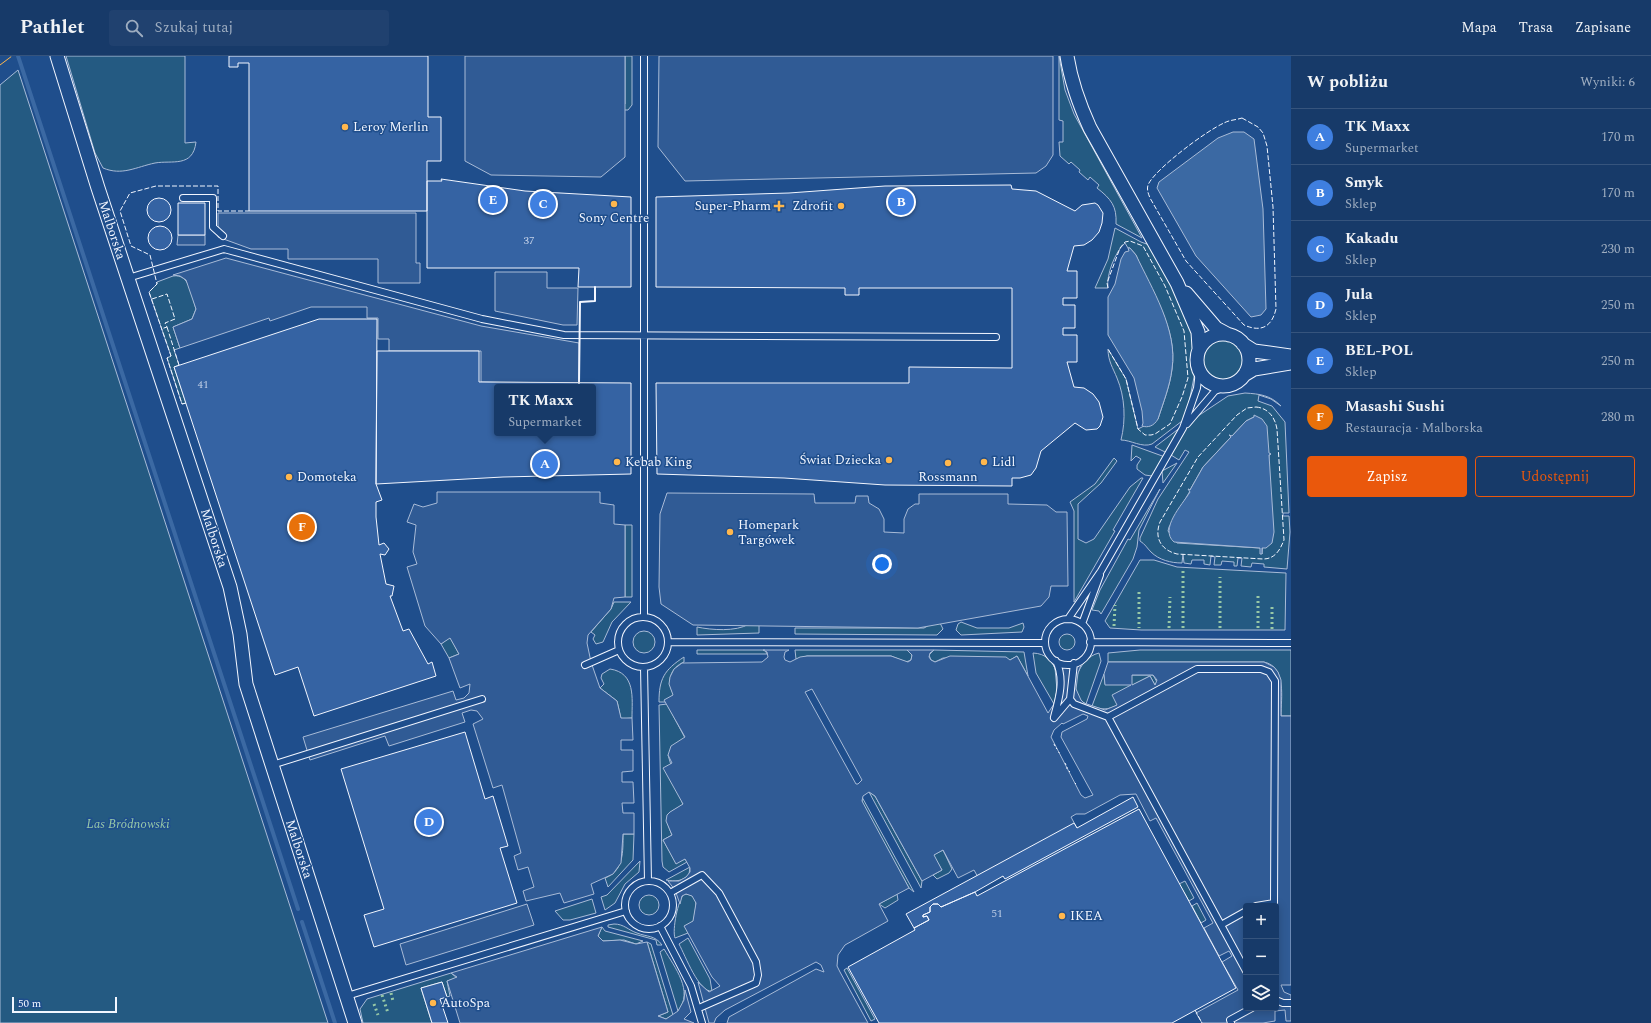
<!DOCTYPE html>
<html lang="pl">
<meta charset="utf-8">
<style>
body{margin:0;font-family:Spectral,serif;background:#20416f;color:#f1f3f6}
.controls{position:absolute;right:12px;bottom:12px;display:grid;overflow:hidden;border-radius:4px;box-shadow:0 2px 10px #0003}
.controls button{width:36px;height:36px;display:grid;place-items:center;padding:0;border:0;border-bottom:1px solid #36547d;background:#173a69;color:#f1f3f6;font:20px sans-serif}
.scale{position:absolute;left:12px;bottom:10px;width:105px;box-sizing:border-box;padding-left:4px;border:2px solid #f2f6ff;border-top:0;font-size:11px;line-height:14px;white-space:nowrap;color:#f2f6ff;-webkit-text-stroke:3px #1f4e8c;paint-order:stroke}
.you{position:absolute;left:882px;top:508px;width:14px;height:14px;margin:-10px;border:3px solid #fff;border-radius:50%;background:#1a73e8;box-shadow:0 0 0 6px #1a73e833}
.badge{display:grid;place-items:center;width:26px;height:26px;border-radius:50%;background:#ea580c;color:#fff;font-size:13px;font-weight:700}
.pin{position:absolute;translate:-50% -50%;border:2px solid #fff;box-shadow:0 1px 4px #0006}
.popup{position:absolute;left:494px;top:328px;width:102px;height:52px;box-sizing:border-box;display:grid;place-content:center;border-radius:4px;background:#173a69;filter:drop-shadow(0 1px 3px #0005);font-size:13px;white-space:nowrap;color:#9eadc0}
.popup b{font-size:15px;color:#f1f3f6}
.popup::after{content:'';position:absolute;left:50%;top:100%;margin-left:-8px;border:8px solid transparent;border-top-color:#173a69}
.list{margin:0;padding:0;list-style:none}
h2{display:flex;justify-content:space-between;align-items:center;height:52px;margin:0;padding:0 16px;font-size:17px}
h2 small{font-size:13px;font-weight:400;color:#9eadc0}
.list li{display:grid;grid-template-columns:26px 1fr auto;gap:12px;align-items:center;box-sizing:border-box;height:56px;padding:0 16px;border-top:1px solid #36547d}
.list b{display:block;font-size:15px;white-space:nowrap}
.list p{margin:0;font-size:13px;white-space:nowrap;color:#9eadc0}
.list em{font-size:13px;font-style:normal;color:#9eadc0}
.actions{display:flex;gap:8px;padding:12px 16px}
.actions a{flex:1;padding:9px 0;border:1px solid #ea580c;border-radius:4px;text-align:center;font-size:14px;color:#ea580c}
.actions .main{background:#ea580c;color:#fff}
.icon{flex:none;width:22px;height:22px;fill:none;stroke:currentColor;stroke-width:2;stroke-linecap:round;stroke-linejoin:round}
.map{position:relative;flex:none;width:1291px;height:967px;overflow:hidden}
header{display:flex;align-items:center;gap:24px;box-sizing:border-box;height:56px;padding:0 20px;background:#173a69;border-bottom:1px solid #36547d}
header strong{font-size:19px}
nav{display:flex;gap:22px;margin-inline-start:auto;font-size:14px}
.search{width:280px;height:36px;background:#20416f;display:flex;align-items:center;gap:10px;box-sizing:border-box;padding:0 14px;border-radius:4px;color:#9eadc0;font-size:15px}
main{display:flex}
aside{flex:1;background:#173a69}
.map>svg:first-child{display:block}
.green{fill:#245a82;stroke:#a8bbd7;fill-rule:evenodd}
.parking{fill:#305b95;stroke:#a8bbd7;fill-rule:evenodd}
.water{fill:#3b69a3;stroke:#a8bbd7}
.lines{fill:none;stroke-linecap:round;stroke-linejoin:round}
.stream{stroke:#3b69a3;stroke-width:4}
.building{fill:#3563a3;stroke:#f2f6ff;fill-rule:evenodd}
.service-casing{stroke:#f2f6ff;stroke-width:8}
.minor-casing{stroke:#f2f6ff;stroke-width:15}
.service{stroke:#1f4e8c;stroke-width:6}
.minor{stroke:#1f4e8c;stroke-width:13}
.hedge{stroke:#97c8a6;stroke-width:3;stroke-dasharray:2 3;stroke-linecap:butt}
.fence{stroke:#f2f6ff;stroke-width:1;stroke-dasharray:5 2;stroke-linecap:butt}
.wall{stroke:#f2f6ff;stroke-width:2}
.power{stroke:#ffb74d;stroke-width:1;stroke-dasharray:14 3 2 3;stroke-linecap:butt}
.poi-dot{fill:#ffb74d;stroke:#1f4e8c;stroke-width:1.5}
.labels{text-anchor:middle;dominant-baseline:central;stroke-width:3;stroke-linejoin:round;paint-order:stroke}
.number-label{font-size:11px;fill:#c3d1e8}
.poi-label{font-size:13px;fill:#f2f6ff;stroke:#1f4e8c;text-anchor:start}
.street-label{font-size:13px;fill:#f2f6ff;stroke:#1f4e8c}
.park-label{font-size:13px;font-style:italic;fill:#97c8a6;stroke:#1f4e8c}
</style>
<header>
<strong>Pathlet</strong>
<div class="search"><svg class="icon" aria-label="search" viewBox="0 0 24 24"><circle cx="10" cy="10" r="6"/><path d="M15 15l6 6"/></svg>Szukaj tutaj</div>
<nav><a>Mapa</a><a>Trasa</a><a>Zapisane</a></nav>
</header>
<main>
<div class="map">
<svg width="1291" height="967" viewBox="0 0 1291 967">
<rect width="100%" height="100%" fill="#1f4e8c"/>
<!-- green -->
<path class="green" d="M66 0H185V87L196 86C193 112 172 104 155 107 136 111 122 120 103 112L95 97Z
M625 0H632V49L628 54H618L617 49 625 48Z
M1059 0 1065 34 1074 58 1142 182 1116 168C1117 150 1111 143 1097 132L1099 129 1090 121 1088 124 1079 116 1080 114 1071 106 1069 108 1060 100 1059 86H1063V65L1059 64Z
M18 14 328 967H0V29Z
M1115 172 1141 186 1155 191 1203 281C1249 250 1274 328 1225 333 1211 335 1203 326 1195 316L1186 362 1152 388C1142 392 1131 384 1121 384 1126 364 1125 341 1117 322 1113 312 1108 305 1108 293L1126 323 1138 373 1158 363C1163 347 1170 330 1172 313 1178 273 1151 235 1136 199L1130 192H1128L1125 187C1115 196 1106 219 1108 232H1095L1108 203Z
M173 220C190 217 192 241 196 253L192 263 173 271 180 292 174 294 179 309 174 311 186 347 182 348 167 302 171 300 149 236 157 228V226Z
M1245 337C1260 338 1270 339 1281 350L1271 343 1259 339 1258 345 1272 350 1285 366 1289 457H1283V460H1289L1290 476 1287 513 1264 511V508L1252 507 1251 511 1241 510 1242 502H1238L1237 510H1234V506L1222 505 1221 509H1214L1215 501 1211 500 1210 509 1204 508V504H1192L1191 508 1184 507 1183 498 1182 507C1171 507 1159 504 1151 496 1147 492 1145 488 1140 485V482L1158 443 1189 396 1185 394 1179 404 1171 399 1188 369 1195 362 1228 340ZM1254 361 1269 398H1271L1269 399 1262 498 1260 492 1177 487 1168 475 1169 471 1190 435 1188 433 1190 434 1203 411 1231 381 1229 379 1232 380 1246 365Z
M1181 371 1167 397 1155 391Z
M1132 389 1165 401 1152 420 1145 419 1137 413V409L1141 403 1136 400 1131 405Z
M1114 402 1117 405 1101 427 1078 448V483L1086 487 1094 483 1130 431 1141 422H1143L1113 474 1115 475 1074 546V455L1070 446 1095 428Z
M1177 407 1163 427 1162 415Z
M1160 433 1139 474 1137 491 1133 503 1101 558 1099 555 1092 554 1100 534 1128 483 1130 484Z
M625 469H632V541H625Z
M1140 504H1154L1177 511 1286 517 1285 574H1141L1110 572 1105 565Z
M614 546H631L612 566 603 586 596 588 593 583 595 579 591 576 611 553Z
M935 566 940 567 943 573 937 579 795 578V572H924Z
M961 566 977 572H1009L1023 567 1024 571 1022 576 961 579 956 574 958 568Z
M749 568 759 569V577L697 579V571C711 574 736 576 749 568Z
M633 586a11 11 0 1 1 22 0a11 11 0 1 1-22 0Z
M1059 586a8 8 0 1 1 16 0a8 8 0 1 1-16 0Z
M450 581 459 598 449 602 441 588Z
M697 594H765L767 598H697Z
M795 594H907L912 599 911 604 906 606 891 600H807L796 603Z
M934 594 1024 596 1028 620 1017 600 1010 604 943 602 935 606 931 604 929 599Z
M1140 594H1291V660H1281C1281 642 1287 611 1264 606H1108V597Z
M1033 597C1059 598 1061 628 1054 648L1036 617Z
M1099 597 1101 605 1086 648C1066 638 1077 602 1099 597Z
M684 601V606C670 612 666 626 674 639L665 644V646H659C659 623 664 614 684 601Z
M610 613C636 617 632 642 632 662L621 663 617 645 600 632 604 628 601 622 602 618Z
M1104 618 1105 628 1131 619H1153L1157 626 1155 629 1150 620 1113 639 1118 649C1107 654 1103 654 1092 650Z
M667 648 685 682 668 699 683 749C665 758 664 760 672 779L663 784 676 807 685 803 687 806 669 816 663 811 662 805 659 649Z
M869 736 875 740 922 825 921 832Z
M862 741 914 836 909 832 862 747Z
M623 778H634L633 804 608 831 605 822C624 815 623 795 623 778Z
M943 794 952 813 949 817 937 823 933 819 942 814 933 799Z
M640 805 639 816 625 828 615 847 605 854 601 841 607 839Z
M690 811 689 818C684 825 675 826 666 824Z
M1185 825 1194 842 1189 845 1179 828Z
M684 838C702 838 694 855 694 865L685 870 688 877 675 882C672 874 678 844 684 838Z
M897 838 898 844 885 852 879 848Z
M639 849a10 10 0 1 1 20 0a10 10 0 1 1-20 0Z
M592 843 596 857 570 864H563L555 855Z
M1197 847 1206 864 1201 867 1192 850Z
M614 868C624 868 628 874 637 877 647 881 655 879 662 889H657L656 884 608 871V869Z
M602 871 605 875 643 885 636 888 624 884 603 885 598 880Z
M688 882 710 923 712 935C699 937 685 899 679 888Z
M647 886 651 888 673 959 666 963 658 960 668 956Z
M664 893C675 912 694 935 678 955L660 896Z
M847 912 875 963 871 965 844 914Z
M451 917 457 922 447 925 450 940 447 941 442 926 421 932 432 967H363L360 953 367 943Z"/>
<!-- parking -->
<path class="parking" d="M465 0H625V101L601 121 491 119 465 105Z
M659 0H1053V99L1046 110 1036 117 685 125 658 91Z
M218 157H416V207H420V227H378V203H288V193H251L218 181Z
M178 179H205V189H177Z
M226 202 481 270 579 287V327L481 326V295H389V283H378V262H367V251H311L270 265 269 262 180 292 173 271 192 263 196 253 186 224 180 220 173 219Z
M495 216H547V232H578L577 269H563L495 255Z
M437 436H600V447L614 449V468L625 469V541L614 542 611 553 588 579 587 587 591 606 600 632 617 645 621 662H632L633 684H621V694H633V715L622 716V726H633L634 747H622L623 757H634V778H623L621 807 613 818 591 828 594 838 564 847 560 837 526 845 523 835 534 831 528 811 518 814 514 800 521 797 502 729 493 732 473 668 483 663 477 655 471 654 462 657 465 666 389 690 385 680 310 704 303 681 453 635 456 644 464 642 469 637 470 628 460 632 449 602 459 598 450 582 441 588 425 570 407 511 417 508 413 496 416 469 407 466 414 448 423 451 437 447Z
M667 437 814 438 815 447H855L856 440H868L869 447 879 453 884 463V476L904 477V463L908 453 915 448H919V438H1008V448L1047 449 1056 456H1067L1068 530H1051L1049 541 1041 550 918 572 693 569 661 548 659 531 660 458Z
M763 594H789L785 596 784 601 785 604 790 606 800 601 807 600H891L908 606 911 604 912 599 907 594H934L930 597 929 601 931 604 935 606 950 600 1006 601 1010 604 1017 600 1048 657 1054 648 1057 634 1055 612 1052 607 1061 611 1069 612 1082 607 1078 617 1076 633 1081 644 1084 647 1105 654 1117 649 1112 639 1131 629H1105L1104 618 1108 606H1264L1274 611 1278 616 1281 624V660H1291V929H1281L1284 936 1291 939V965H1286L1285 954 1275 955V965L1263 967H1202L1196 957 1238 934 1222 906 1232 900 1229 895 1219 900 1204 872 1213 867 1156 762 1150 765 1136 738 1120 739 1085 758H1076L1071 761 1077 772 980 825 974 814 958 822 943 794 934 799 942 814 922 825 875 740 869 736 863 740 862 745 909 832 879 848 888 865 845 889 838 899 837 910 840 916 868 967H727L729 961 816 913 824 916 821 909 816 906 725 954 716 962 714 967H709L698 926 709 936 720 930 712 921 684 870 693 865 696 847 692 840 686 838 682 840 680 848 675 834 668 825H679L686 821 690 816V812L685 803 676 808 663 784 672 779 666 765 667 759 670 756 683 748 663 712 672 707 668 699 671 690 685 681 664 644 673 639 669 628 670 621 674 613 682 607 762 606 768 601 767 596ZM1132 619H1153L1157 624 1155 629 1150 620 1132 629ZM812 633 862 724 858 728H856L805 636ZM1083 658 1088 660 1087 663 1062 676 1061 681 1093 739 1085 742 1081 739 1051 681 1054 674 1062 667 1063 668ZM1246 850H1276V952H1246Z
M527 848 534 869 406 909 400 888Z
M602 871 598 880 603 885 620 884 636 888 647 886 668 956 658 960 666 963 678 955 684 944 685 934 691 956 684 963 694 967H460L447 925 457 921 451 917Z"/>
<!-- water -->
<path class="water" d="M1233 76H1244L1254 83 1263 153 1266 253 1261 259 1251 261 1196 200 1157 132 1159 126 1218 82Z
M1128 192H1130L1136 199C1152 233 1178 274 1172 313 1170 330 1163 347 1158 363 1154 370 1148 372 1142 370L1143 367 1142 355 1134 322 1108 279V241L1115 228 1121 203 1125 196 1129 195Z
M1254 359 1262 363 1267 370 1269 397 1271 398 1269 399 1274 476 1272 487 1266 492H1262V498H1260V492L1174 486C1159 473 1182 449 1190 436L1188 433 1190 434 1203 411 1231 381 1229 379 1232 380 1246 365 1254 361Z"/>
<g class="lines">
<!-- stream -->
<path class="stream" d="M18 0 298 853
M302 866 335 967"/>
</g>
<!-- building -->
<path class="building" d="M229 0H428V61H441V105H427V155H249V7H238V11H229Z
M441 123 525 135 631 141V231H578L579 212H427V125H442Z
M1011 129 1012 133 1036 135 1075 155 1082 149 1095 147 1098 149 1103 157 1102 167 1099 176 1092 184 1084 189 1074 190 1067 215H1077V242H1063V249H1075V272H1063V279H1077V306H1067L1074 331 1084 332 1093 338 1099 346 1103 361 1100 370 1097 373 1086 374 1075 367 1041 395 1036 412 1031 419 1020 422H1012V430L885 429 784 422 657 418 656 327H909V311L1012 312V232H859V239H845V232L656 231V141L789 137 885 130Z
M147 154a12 12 0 1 1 24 0a12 12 0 1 1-24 0Z
M178 147H205V179H178Z
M148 182a12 12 0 1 1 24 0a12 12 0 1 1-24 0Z
M319 263H377L376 428 382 444 376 446V461L379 489 384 487 389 493 385 499 380 498 386 528 394 530 392 540H390L403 575 409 573 428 608 432 606 436 620 314 660 298 611 275 619 174 311Z
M377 295H479V326L631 327V418L503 421 376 428ZM497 331H593V377H497Z
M465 676 485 743 493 740 508 790 500 792 517 847 374 891 364 859 384 853 341 713Z
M1133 741 1138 751 1005 823 1003 820 975 836 941 851 938 848H933L930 851V856L923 859V861L927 860 929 864 914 872 906 858 1074 767 1077 772Z
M1139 753 1236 932 1172 967H879L848 911 915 874 914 872 929 864 927 860 923 861V859L930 856V851L933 848H938L941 851 975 836 977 840Z
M442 926 447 941 440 943 448 967H432L421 932Z"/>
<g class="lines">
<!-- service casing -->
<g class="service-casing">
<path id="service" d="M183 142H213V171L223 180
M128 222 224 193 482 263 564 279 996 281
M1187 368 1215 335 1227 330
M644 561V0
M618 586a25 25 0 1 1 50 0a25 25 0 1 1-50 0Z
M1068 563 1101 515 1183 372 1197 332 1199 315
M1045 586a23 23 0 1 1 46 0a23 23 0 1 1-46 0Z
M1082 568 1100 519
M668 586 1045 587
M1090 586 1291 587
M585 609 619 594
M644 611 648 825
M1070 643 1074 648 1108 661 1246 915
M1054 661C1059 643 1065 623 1056 605
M1108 661 1197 613H1261L1269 616 1275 625 1274 847 1256 850
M1054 662 1070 643 1074 607
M272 709 482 643
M625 849a24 24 0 1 1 48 0a24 24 0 1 1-48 0Z
M670 837 702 819 719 837 756 906 758 919 756 927 699 952
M1221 869 1246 855
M660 870 691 930 702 967
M347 940 626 855
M1276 944 1283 947H1291
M1231 967 1230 964 1252 952"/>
</g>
<!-- minor casing -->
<g class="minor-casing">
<path id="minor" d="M57 0 98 132 230 531 240 578 246 628 355 967
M1067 0C1071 26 1079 48 1090 72L1177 227 1198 276 1199 292
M1186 237 1216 272 1229 279
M1197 304a26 26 0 1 1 52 0a26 26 0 1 1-52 0Z
M1243 288 1254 295 1291 300
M1244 319 1254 313 1291 307"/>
</g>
<!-- service -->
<use href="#service" class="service"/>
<!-- minor -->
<use href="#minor" class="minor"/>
<!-- hedge -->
<path class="hedge" d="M1183 515V573
M1139 536V572
M1114 570 1115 549
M1169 572 1170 541
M1220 572V521
M1258 572V537
M1272 573V548
M391 937 393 945
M382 939 388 957
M374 948 378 959"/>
<!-- fence -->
<path class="fence" d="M1242 62 1258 71 1263 77 1267 90 1273 151 1276 253C1272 270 1262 277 1244 269L1186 205 1150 142C1148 137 1146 132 1149 127 1158 111 1206 75 1224 67 1229 64 1236 64 1242 62Z
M1108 232 1107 227 1120 192 1125 186 1130 185 1143 190 1165 230 1184 275 1188 322 1182 341 1170 368 1155 378 1151 379H1145L1138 373 1126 323 1108 293
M152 243 167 238 175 263 165 267 167 271 161 273
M167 271 179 309
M186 347 182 348 167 302 171 300 149 236 157 228 150 199 131 190 120 155 130 137 156 130H218V155H249
M1256 351C1268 352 1275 361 1277 373L1284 484C1280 494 1275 503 1263 503L1177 498C1161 494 1154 482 1160 466L1198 401 1237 359 1247 352Z
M1054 688 1055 690
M1056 692 1057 693
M1059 696V697
M1065 707 1066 709
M1067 711V713
M1069 715 1070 716
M1075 727 1076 728
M1195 954 1202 967"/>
<!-- wall -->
<path class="wall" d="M579 327 580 246 595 245V231"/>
<!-- power -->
<path class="power" d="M0 9 12 0"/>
</g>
<!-- markers -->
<g class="poi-dot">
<circle cx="345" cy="71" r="4"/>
<circle cx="614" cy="148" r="4"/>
<path d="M777 144h4v4h4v4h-4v4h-4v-4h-4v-4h4z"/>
<circle cx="841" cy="150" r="4"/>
<circle cx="889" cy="404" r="4"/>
<circle cx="617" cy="406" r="4"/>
<circle cx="984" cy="406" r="4"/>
<circle cx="948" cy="407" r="4"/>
<circle cx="289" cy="421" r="4"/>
<circle cx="730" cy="476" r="4"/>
<circle cx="1062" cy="860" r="4"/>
<circle cx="433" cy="947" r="4"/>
</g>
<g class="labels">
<!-- number labels -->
<g class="number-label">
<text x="529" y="184">37</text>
<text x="203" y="328">41</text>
<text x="997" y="857">51</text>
</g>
<!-- poi labels -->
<g class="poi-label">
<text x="353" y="71">Leroy Merlin</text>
<text x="771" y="150" text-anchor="end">Super-Pharm</text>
<text x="833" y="150" text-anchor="end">Zdrofit</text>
<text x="614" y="162" text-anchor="middle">Sony Centre</text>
<text x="881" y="404" text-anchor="end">Świat Dziecka</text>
<text x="625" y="406">Kebab King</text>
<text x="992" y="406">Lidl</text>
<text x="297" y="421">Domoteka</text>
<text x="948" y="421" text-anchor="middle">Rossmann</text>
<text x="738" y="469">Homepark<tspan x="738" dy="15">Targówek</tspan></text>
<text x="1070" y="860">IKEA</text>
<text x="441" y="947">AutoSpa</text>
</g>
<!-- street labels -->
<g class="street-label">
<text transform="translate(112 174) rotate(72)">Malborska</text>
<text transform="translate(214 482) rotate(72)">Malborska</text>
<text transform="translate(299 793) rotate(72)">Malborska</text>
</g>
<!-- park labels -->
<g class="park-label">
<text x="128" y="768">Las Bródnowski</text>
</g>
</g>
</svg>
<div class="controls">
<button>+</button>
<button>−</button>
<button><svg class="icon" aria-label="layers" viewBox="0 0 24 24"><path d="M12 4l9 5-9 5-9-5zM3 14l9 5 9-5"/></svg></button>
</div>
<div class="scale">50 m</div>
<div class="you"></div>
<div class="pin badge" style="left:545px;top:408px;background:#3f7fe0">A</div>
<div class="popup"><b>TK Maxx</b>Supermarket</div>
<div class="pin badge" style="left:901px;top:146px;background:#3f7fe0">B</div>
<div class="pin badge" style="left:543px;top:148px;background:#3f7fe0">C</div>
<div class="pin badge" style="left:429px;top:766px;background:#3f7fe0">D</div>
<div class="pin badge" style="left:493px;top:144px;background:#3f7fe0">E</div>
<div class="pin badge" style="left:302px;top:471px;background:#e8710a">F</div>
</div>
<aside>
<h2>W pobliżu<small>Wyniki: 6</small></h2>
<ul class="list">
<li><span class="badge" style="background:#3f7fe0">A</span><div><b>TK Maxx</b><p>Supermarket</p></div><em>170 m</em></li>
<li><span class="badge" style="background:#3f7fe0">B</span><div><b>Smyk</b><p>Sklep</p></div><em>170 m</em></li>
<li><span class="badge" style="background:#3f7fe0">C</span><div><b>Kakadu</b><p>Sklep</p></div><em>230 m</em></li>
<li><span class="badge" style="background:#3f7fe0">D</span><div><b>Jula</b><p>Sklep</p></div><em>250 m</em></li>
<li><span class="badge" style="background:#3f7fe0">E</span><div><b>BEL-POL</b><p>Sklep</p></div><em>250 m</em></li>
<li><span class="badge" style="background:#e8710a">F</span><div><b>Masashi Sushi</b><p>Restauracja · Malborska</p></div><em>280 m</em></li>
</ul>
<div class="actions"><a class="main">Zapisz</a><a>Udostępnij</a></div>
</aside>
</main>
